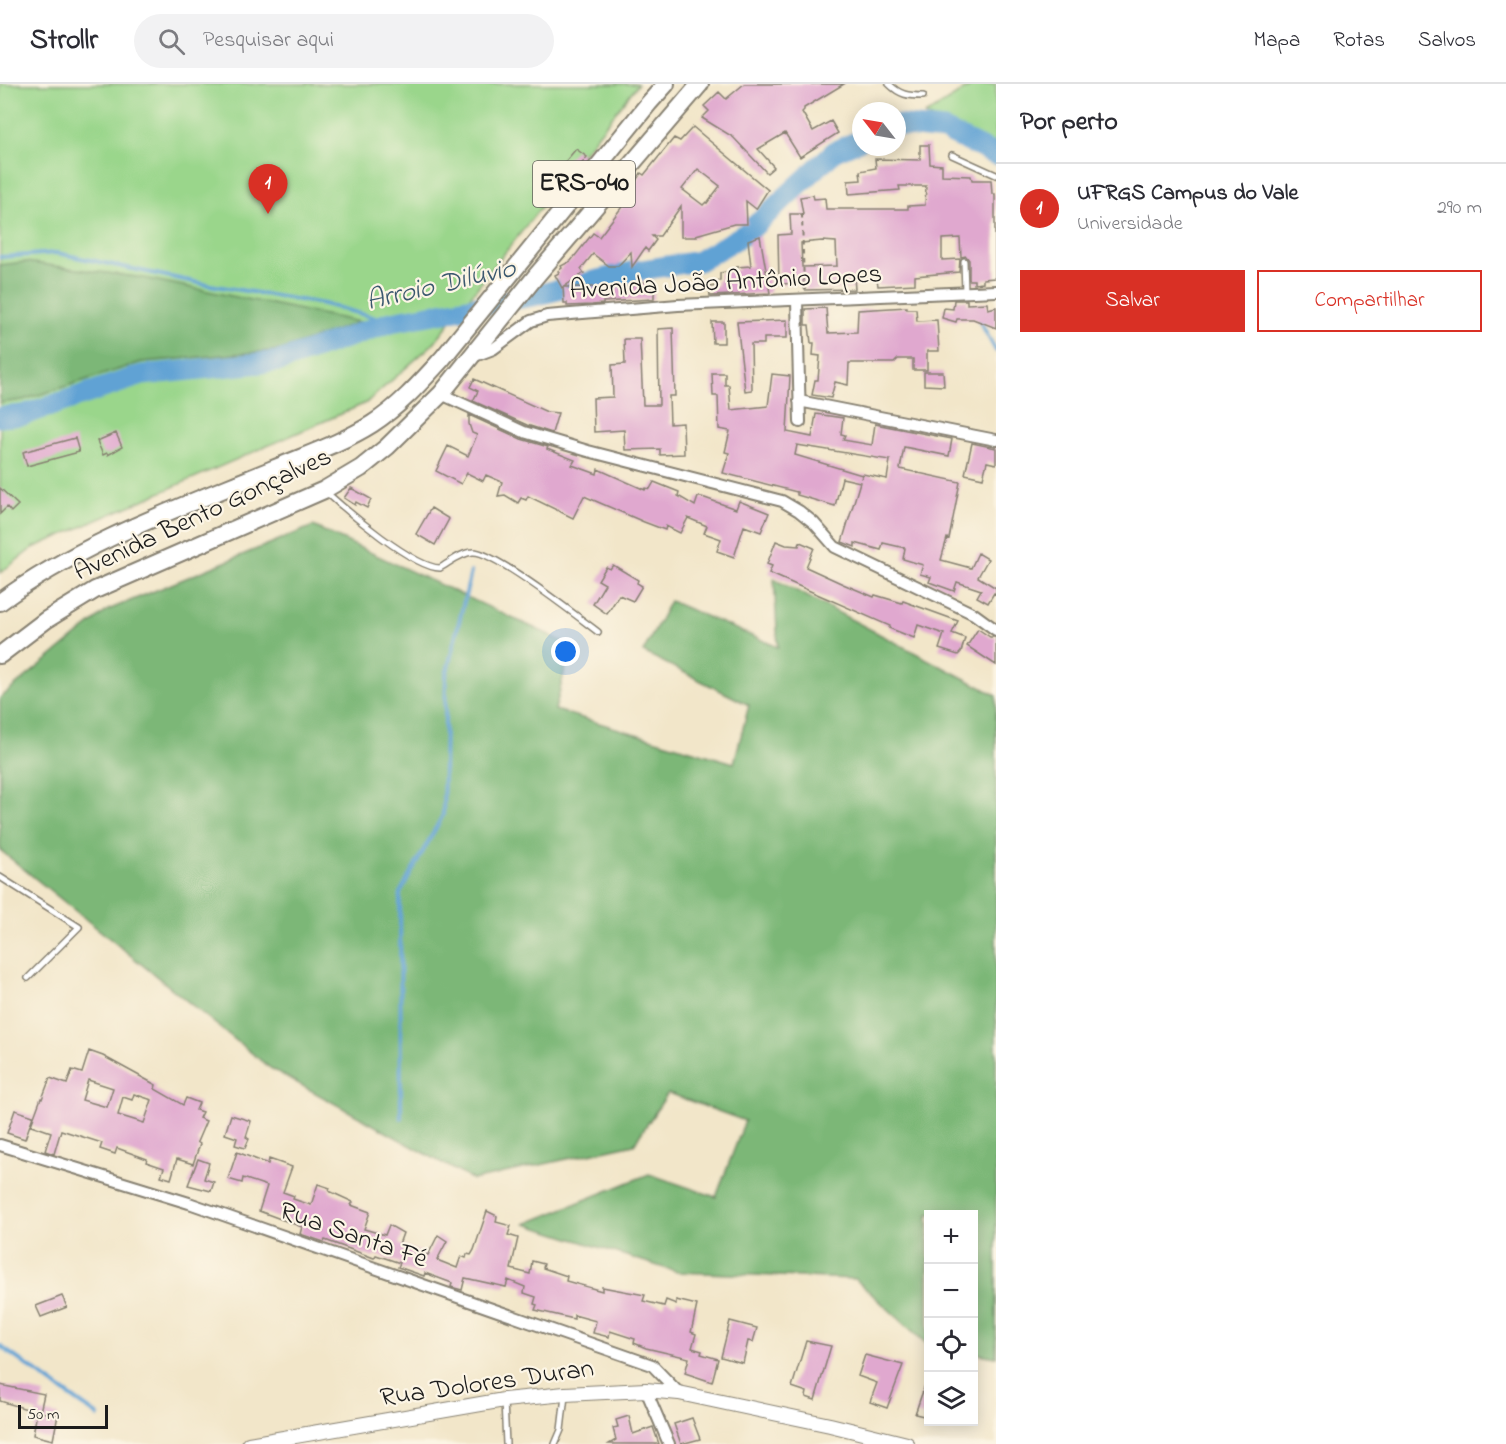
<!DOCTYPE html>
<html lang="pt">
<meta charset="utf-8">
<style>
body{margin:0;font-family:"Indie Flower",sans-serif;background:#f2f2f3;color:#2b2b33}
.controls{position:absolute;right:18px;bottom:18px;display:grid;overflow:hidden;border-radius:0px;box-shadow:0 3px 15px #0003}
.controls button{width:54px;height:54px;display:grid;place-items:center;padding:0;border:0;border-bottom:2px solid #e1e1e2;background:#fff;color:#2b2b33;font:30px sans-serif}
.compass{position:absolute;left:852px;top:18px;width:54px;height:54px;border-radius:50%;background:#fff;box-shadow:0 3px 15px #0003;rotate:301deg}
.scale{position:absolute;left:18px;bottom:15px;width:90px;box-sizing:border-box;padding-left:6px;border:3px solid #1c1c1c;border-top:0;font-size:16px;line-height:21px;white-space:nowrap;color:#1c1c1c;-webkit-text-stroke:4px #fcf5e5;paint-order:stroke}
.you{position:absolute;left:566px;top:568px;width:21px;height:21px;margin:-15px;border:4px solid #fff;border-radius:50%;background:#1a73e8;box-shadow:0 0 0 9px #1a73e833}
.badge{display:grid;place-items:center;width:39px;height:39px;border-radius:50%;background:#d93025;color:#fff;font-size:20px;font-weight:700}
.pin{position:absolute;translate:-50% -50px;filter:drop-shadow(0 2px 3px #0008)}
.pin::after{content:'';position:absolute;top:32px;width:21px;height:18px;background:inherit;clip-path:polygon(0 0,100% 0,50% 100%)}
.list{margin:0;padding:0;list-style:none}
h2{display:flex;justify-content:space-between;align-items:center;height:78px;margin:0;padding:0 24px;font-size:26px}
h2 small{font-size:20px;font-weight:400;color:#7c7c81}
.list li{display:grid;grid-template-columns:39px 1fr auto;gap:18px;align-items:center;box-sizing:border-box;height:90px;padding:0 24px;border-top:2px solid #e1e1e2}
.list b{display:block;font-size:22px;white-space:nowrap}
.list p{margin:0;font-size:20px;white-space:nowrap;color:#7c7c81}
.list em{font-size:20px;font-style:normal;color:#7c7c81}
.actions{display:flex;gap:12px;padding:18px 24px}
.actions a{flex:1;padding:14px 0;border:2px solid #d93025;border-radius:0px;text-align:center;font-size:21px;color:#d93025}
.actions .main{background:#d93025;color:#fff}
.icon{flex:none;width:33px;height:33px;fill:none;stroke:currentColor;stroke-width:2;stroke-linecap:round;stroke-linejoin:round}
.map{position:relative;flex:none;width:996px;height:1360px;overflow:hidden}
header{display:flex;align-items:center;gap:36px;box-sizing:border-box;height:84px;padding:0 30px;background:#fff;border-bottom:2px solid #e1e1e2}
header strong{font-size:28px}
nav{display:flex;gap:33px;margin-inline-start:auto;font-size:21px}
.search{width:420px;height:54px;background:#f2f2f3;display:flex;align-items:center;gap:15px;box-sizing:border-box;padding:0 21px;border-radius:33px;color:#7c7c81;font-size:22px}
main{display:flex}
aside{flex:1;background:#fff}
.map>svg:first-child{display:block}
.green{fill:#9ad68b;stroke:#5b7954;stroke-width:1.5}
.forest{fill:#7bb777;stroke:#4c6a4a;stroke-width:1.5}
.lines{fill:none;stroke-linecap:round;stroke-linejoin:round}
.stream{stroke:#61a2d4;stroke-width:4}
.river{stroke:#61a2d4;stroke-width:21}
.building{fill:#e0a8cf;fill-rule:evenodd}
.lane-casing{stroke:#878172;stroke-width:8}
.street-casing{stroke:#878172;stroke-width:14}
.secondary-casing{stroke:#878172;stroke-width:16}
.primary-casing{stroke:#878172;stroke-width:20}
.path{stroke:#878172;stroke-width:2;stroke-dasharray:4.5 4.5;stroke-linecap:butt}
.lane{stroke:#fff;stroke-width:5}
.street{stroke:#fff;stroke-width:10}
.secondary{stroke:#fff;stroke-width:14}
.primary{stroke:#fff;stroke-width:16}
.labels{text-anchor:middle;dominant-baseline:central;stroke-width:4.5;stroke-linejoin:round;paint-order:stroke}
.shield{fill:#fcf5e5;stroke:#5f5d58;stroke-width:1.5}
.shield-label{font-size:26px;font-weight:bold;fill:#1c1c1c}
.street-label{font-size:27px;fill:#1c1c1c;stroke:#fcf5e5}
.water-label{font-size:28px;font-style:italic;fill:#3b586f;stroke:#fcf5e5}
</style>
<header>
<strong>Strollr</strong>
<div class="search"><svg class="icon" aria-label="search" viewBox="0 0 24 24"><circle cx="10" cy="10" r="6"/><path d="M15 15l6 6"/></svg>Pesquisar aqui</div>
<nav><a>Mapa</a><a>Rotas</a><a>Salvos</a></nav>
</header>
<main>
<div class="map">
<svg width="996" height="1360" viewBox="0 0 996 1360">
<rect width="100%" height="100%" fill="#fcf5e5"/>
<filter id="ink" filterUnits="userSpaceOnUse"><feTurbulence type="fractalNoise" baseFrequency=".0167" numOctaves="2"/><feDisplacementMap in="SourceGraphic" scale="12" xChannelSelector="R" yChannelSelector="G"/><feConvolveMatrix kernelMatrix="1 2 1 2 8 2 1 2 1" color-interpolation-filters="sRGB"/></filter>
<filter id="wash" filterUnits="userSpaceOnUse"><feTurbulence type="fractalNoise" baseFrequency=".008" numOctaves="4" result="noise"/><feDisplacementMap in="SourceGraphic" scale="24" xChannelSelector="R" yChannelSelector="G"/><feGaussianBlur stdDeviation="1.35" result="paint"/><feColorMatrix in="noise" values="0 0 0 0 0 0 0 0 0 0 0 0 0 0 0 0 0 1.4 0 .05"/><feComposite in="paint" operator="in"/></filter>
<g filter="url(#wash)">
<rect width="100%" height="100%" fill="#f2e6c9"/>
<!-- green -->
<path class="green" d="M0 0H638L433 260 366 319 33 464 0 489Z
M974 0H996V65L925 31Z"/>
<!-- forest -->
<path class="forest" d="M25 178 144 194 359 238 281 266 142 278 23 316 0 319V181Z
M313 442 571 561 555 626 734 679 749 621 643 568 670 517 778 563 774 495 996 611V1273L974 1269V1130H928V1261L855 1195 677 1188 525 1140 649 1090 716 1113 745 1037 668 1009 634 1060 473 1096 270 984 0 766V614L108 526Z"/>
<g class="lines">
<!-- stream -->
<path class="stream" d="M0 173 57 169 204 200 324 220 391 238
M979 236 996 267
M401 1034 400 809 443 731 446 592 471 488
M0 1262 98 1332"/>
<!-- river -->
<path class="river" d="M897 41 944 46 996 71
M0 333 23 331 142 291 280 277 391 238 533 212 635 187 699 177 748 148 835 67 861 56"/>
</g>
<g id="blocks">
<!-- building -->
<path class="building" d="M744 0H844L804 24V26L802 28 813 47 831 37 838 49 800 73 785 49 758 65 774 83 767 89 733 53 702 34 709 27 704 22 719 8 726 15Z
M693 43 768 106 756 125 746 117 747 140H734L696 151 697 153H681V122L660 152H652L656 156 648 167 645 164 632 183 631 168 618 182H609L593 170 581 185 584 189 562 204 555 191 559 189 558 187 562 184 561 182 571 177 593 149 599 153 628 115 626 114 635 102 633 101 641 89 644 91 674 54 680 57ZM698 85 720 102 707 119 706 118 703 121 682 105Z
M920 61H929L930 80 942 81V91L971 92 972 96H991L992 110H995V194L983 195V199L974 200V196H969V176L966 172 961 173 960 154 942 155V176L960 175 959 188 915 192V200L878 202 877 194 854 193 855 205 805 206V199L779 200 778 151 791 150 790 130H803L800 113 813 111 814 115 825 114 826 125H908V122L925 121 926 102H899L900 106 849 110 848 97 861 96 860 87 876 84 875 75 920 76ZM822 157 836 158 837 182 802 183 801 159Z
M576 65 587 73 576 87 565 78Z
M760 152 770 209 710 212 709 203 717 202V197L720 196V189L738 186 737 183 751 182 748 156Z
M632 198H647L654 207V215L603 218V220L592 221 567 222V219H564L563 203H632Z
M954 216H967V220L987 219 988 225 996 223V244L973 235H957L956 238 942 234 944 224 953 225Z
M907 223V225H916L917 237 937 236 939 267H927V286H913V275H898L894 279H849L848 301 835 298 831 314 812 311 815 296H818L820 272 813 271 814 259H811L809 241H805V225L826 224 828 249 857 248 858 226Z
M787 236V254H764V260H751L752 306 745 307 737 238Z
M712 238H724V259H713Z
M673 244 675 312H669L670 340 683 339 684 370 660 371V365L625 366 624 346 594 348 593 314 613 313 612 281 625 280 624 255H640L643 321H659L658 245Z
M924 288H943L944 302 924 301Z
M712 289H725V301H729L731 326 768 322 772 290 790 292 787 348 812 353 816 330 843 334 841 350 845 351 843 356 872 361 875 340 952 355 949 372 904 363 900 385 960 398 949 455 947 454 941 476 971 484 978 469 988 475 978 493 996 504V510L994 509 988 519 977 513 981 506 957 498 954 507 929 498 931 493 920 490 923 481 903 475 905 464 883 459 881 466 855 459V463L842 458 860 398 842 394 835 422 797 411V408L723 389 729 369 725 368 730 347 719 345 718 312H713ZM797 361 890 376 887 395 863 390 861 395 862 391 795 371Z
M474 295 547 328 558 329 552 349 527 341 473 317 478 307 470 303Z
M469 331 521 355 548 363 547 365 575 376 572 381 597 390 598 385 645 406 646 404 650 405 654 398 679 408 678 412 695 422 698 413H702L736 425 739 417 769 429 761 448 744 442 734 473 717 467 721 455 704 449 707 442 688 434 680 449 666 442 665 446 644 438 584 412 573 434 528 412 526 416 521 414 518 419 505 411 498 412 502 398 486 391 483 397 467 389 461 400 436 387 448 362 468 372 477 351 472 349 469 340Z
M116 349 122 363 108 371 107 369 103 371 97 357Z
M75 354 79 368 27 382 23 368Z
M972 359 996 364V380L987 378 983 394 965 390Z
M0 404 18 421 11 428 7 423 0 430Z
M351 404 371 415 367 424 356 418 355 421 344 414Z
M431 424 449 435 435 461 416 450Z
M776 457 786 461 799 462 800 458 814 464 806 483 843 500 874 513 875 511 902 519 903 517 958 537 952 549 965 554 961 568 958 571 939 565 944 550 918 541 914 554 889 544 890 542 769 489 772 482 767 480Z
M613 481 638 496 637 499 642 502 633 517 619 511 607 530 593 520 605 500 598 496 606 483 610 485Z
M978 545 990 553H996V581L967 562Z
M89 967 103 972 156 1001 155 1005 183 1021 186 1014 199 1019 196 1026 202 1028 199 1034 206 1037 197 1058 200 1060 193 1080 177 1075 171 1095 161 1092 164 1084 146 1078 147 1075 117 1064 115 1070 100 1065 102 1059 61 1046 54 1070 45 1067 51 1048 31 1041 41 1014 42 1015 50 994 67 1000 72 986 82 989ZM88 996 113 1004 107 1023 82 1016ZM134 1010 152 1016 144 1039 118 1031 123 1013 132 1016Z
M15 1026 33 1032 25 1055 7 1049Z
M231 1031 251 1037 246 1053 249 1055 245 1064 235 1061 237 1054 225 1050Z
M237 1068 268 1080 269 1075 292 1083 283 1108 294 1112 293 1115 311 1121 318 1100 330 1104 329 1107 353 1118 351 1121 370 1128 364 1145 385 1151 389 1141 403 1149 399 1160 428 1171 438 1151 447 1157 437 1176 457 1184 461 1172 466 1174 467 1170 471 1171 474 1166 487 1127 497 1132 496 1138 511 1142 508 1151 518 1154 511 1185 530 1190 532 1177 544 1180 543 1184 567 1192 566 1197 602 1207V1203L645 1211 643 1217 664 1222 666 1216 676 1220V1216L697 1221 692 1244 691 1248 696 1250 692 1264 702 1267 701 1270 718 1275 712 1298 685 1289 689 1274 646 1264 634 1259 635 1255 610 1247 609 1253 593 1249 596 1237 574 1231V1235L535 1226 537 1221 534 1220 536 1213 524 1209 525 1203 508 1196 506 1203 465 1194 462 1206 451 1203 452 1199 425 1189 424 1192 398 1183 400 1179 376 1171 374 1174 325 1156 324 1158 300 1150 302 1143 259 1127 267 1102 243 1094 242 1099 228 1095Z
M198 1075 209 1079 204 1095 214 1098 211 1107 188 1101Z
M62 1212 67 1223 41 1233 36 1222Z
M730 1237 757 1244 753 1258 748 1257 743 1279 721 1273Z
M806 1257 831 1262 815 1316 806 1313 807 1308 792 1303Z
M865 1271 903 1281 887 1324 870 1318 877 1299 858 1292Z
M926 1298H928V1333L915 1330Z
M0 1301 44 1310 40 1328 58 1331 53 1356 33 1351 37 1328 0 1317Z
M629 1332 633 1350 653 1343 659 1360H609L616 1356 613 1344 618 1343 616 1336Z
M692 1334 700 1355 681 1360 674 1340Z"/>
</g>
</g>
<g filter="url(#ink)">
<use href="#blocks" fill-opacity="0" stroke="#878172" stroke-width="1.5"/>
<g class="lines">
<!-- lane casing -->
<g class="lane-casing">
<path id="lane" d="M889 0C900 11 908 12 923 12
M952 71 996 91
M964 177 965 208
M326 408C347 427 414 484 440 484 449 479 462 468 473 468 494 467 577 532 598 548
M0 793 79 843 28 894
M504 1317 506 1360
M555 1360 561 1346 565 1312"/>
</g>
<!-- street casing -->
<g class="street-casing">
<path id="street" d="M797 217 800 338
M472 273 493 265 531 237 547 232 678 221 996 207
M441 310 524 348 588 367 782 417 799 427 814 439 835 463 974 530 996 546
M799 317 996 356
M0 1061 189 1119 652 1281 679 1309
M646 1306 669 1360"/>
</g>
<!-- secondary casing -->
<g class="secondary-casing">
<path id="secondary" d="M249 1360 504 1316 565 1310 646 1306 679 1309 830 1341 907 1360"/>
</g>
<!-- primary casing -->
<g class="primary-casing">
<path id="primary" d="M0 518C82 458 179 424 273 385 306 371 342 359 372 340 399 323 421 298 442 275L649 19 666 0
M0 571 46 536 95 506 324 406 361 384 387 363 441 310 536 192 700 0"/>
</g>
<!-- path -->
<path class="path" d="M802 130 804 205"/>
<!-- lane -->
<use href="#lane" class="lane"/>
<!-- street -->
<use href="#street" class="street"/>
<!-- secondary -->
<use href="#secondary" class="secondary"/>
<!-- primary -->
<use href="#primary" class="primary"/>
</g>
</g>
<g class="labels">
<!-- shield labels -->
<rect class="shield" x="533" y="77" width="102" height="46" rx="4.5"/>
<g class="shield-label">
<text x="584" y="100">ERS-040</text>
</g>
<!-- street labels -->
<g class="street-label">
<text transform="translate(726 199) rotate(-3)">Avenida João Antônio Lopes</text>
<text transform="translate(203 431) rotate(-25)">Avenida Bento Gonçalves</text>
<text transform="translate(353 1152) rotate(19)">Rua Santa Fé</text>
<text transform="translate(487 1300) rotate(-8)">Rua Dolores Duran</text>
</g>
<!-- water labels -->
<g class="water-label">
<text transform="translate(441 202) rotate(-13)">Arroio Dilúvio</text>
</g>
</g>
</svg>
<div class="controls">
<button>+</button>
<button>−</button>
<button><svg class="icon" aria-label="locate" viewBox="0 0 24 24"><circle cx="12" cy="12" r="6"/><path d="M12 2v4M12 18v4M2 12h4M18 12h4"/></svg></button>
<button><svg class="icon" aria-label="layers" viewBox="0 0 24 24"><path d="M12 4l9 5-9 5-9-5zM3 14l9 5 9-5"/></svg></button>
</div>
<svg class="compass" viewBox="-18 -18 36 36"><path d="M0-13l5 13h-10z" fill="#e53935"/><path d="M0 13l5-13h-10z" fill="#7c7c81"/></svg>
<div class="scale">50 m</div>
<div class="you"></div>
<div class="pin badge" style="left:268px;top:130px">1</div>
</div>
<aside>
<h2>Por perto<small></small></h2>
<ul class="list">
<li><span class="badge">1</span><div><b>UFRGS Campus do Vale</b><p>Universidade</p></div><em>290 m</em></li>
</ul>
<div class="actions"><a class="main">Salvar</a><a>Compartilhar</a></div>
</aside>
</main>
